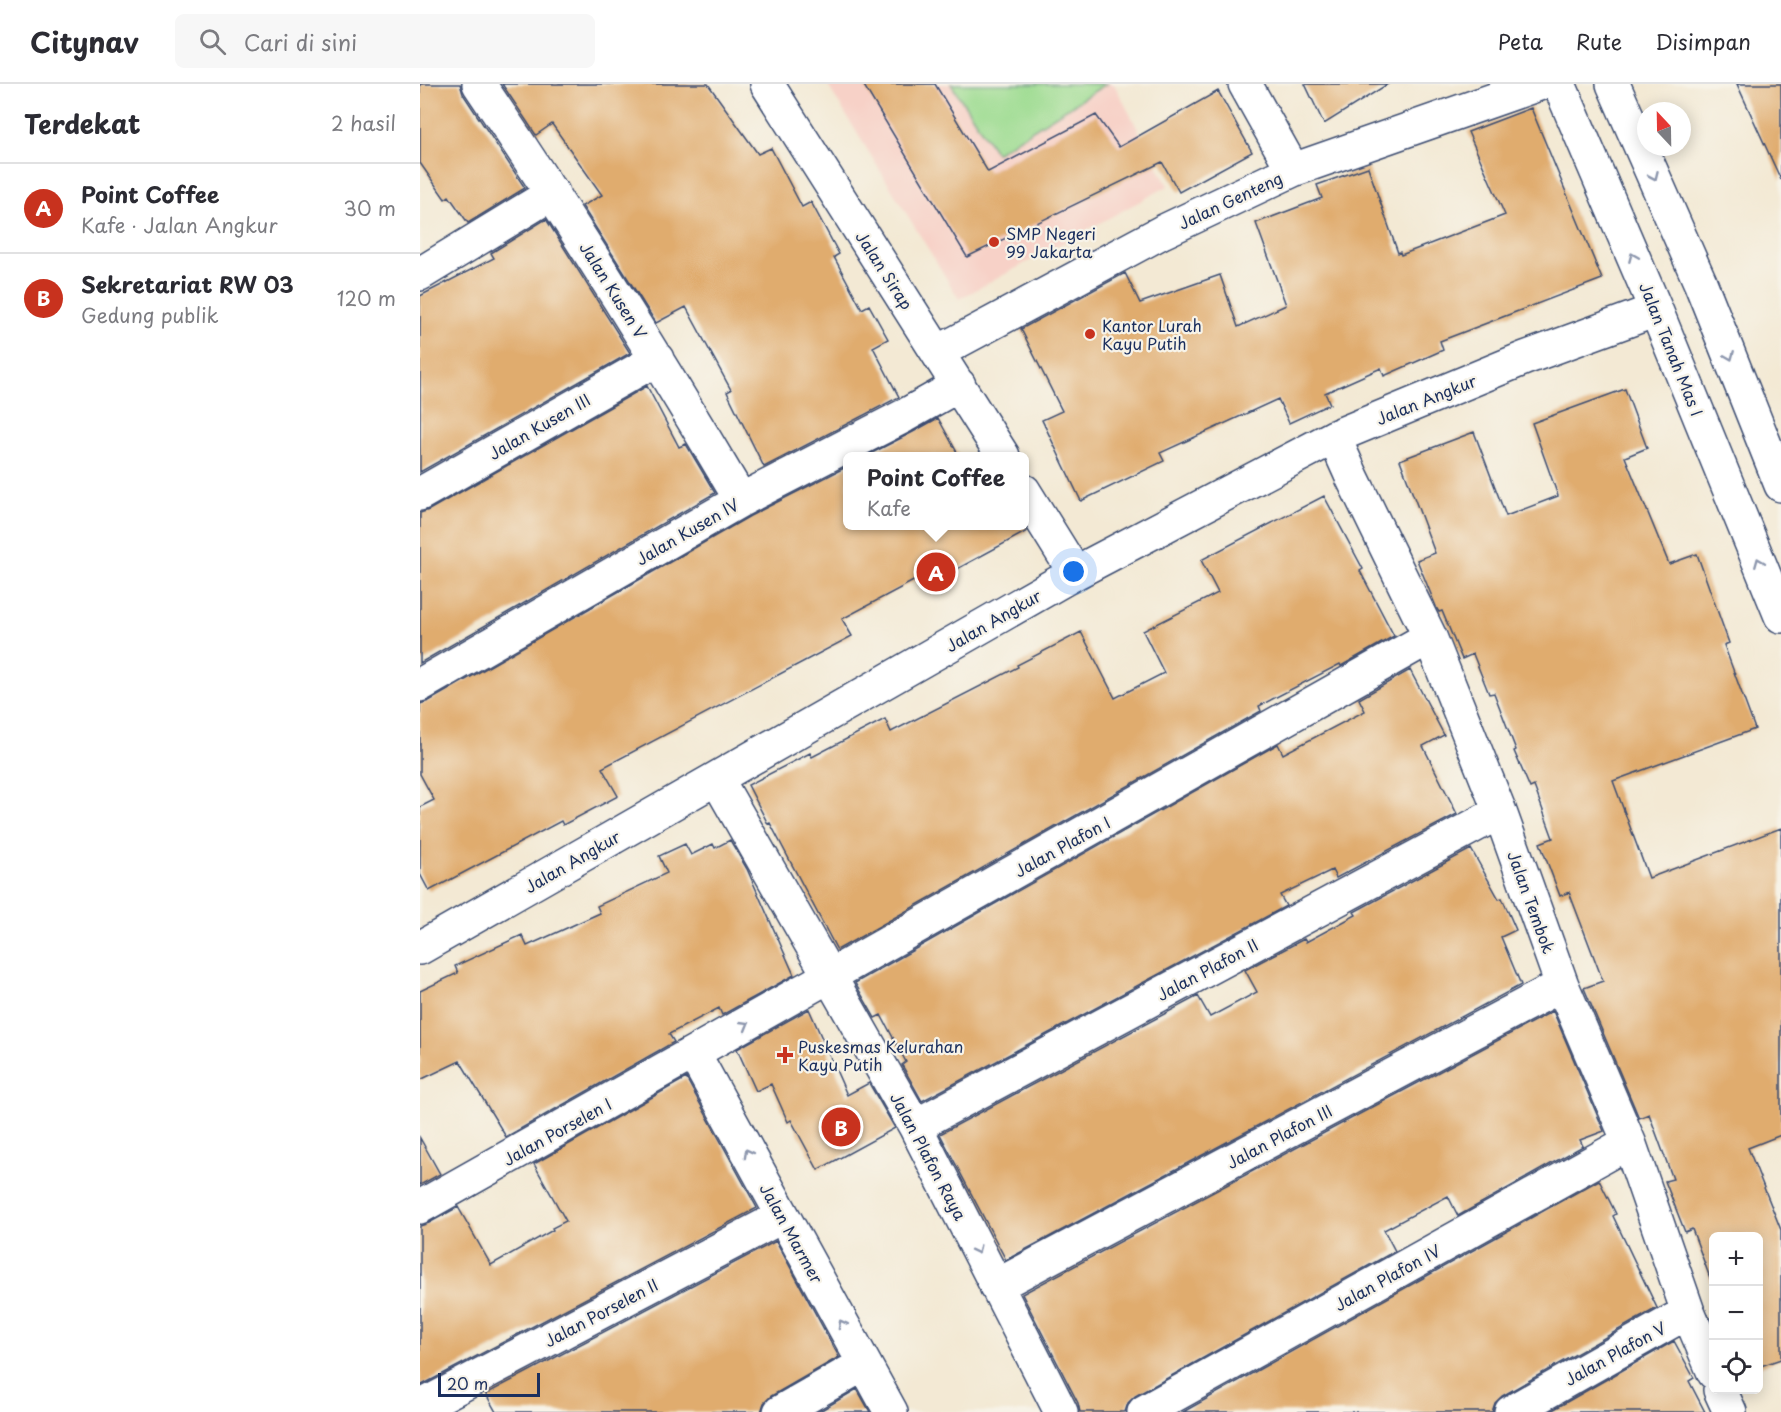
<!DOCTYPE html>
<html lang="id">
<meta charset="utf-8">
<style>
body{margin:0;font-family:"Playpen Sans",sans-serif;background:#f7f7f7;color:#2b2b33}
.controls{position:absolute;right:18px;bottom:18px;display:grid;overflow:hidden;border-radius:9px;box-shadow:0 3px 15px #0003}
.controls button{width:54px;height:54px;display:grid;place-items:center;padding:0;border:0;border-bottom:2px solid #e1e1e2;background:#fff;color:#2b2b33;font:30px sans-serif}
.compass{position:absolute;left:1217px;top:18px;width:54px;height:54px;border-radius:50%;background:#fff;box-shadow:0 3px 15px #0003;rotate:338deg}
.scale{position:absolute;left:18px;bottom:15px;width:102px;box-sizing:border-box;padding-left:6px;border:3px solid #1b2f5e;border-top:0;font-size:16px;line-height:21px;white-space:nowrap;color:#1b2f5e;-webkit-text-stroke:4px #f7f3e8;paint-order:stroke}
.you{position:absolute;left:654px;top:488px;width:21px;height:21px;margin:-15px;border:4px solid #fff;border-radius:50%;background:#1a73e8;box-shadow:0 0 0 9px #1a73e833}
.badge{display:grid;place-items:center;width:39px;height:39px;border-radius:50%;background:#c8321e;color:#fff;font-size:20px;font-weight:700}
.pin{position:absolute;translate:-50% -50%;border:3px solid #fff;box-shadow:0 2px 6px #0006}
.popup{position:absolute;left:423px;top:368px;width:186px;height:78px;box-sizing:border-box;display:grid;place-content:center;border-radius:9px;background:#fff;filter:drop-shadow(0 2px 4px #0005);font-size:20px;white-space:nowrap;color:#7c7c81}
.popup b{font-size:22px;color:#2b2b33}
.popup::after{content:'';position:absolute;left:50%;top:100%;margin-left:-12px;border:12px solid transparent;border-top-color:#fff}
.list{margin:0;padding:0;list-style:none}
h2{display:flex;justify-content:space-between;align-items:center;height:78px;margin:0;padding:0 24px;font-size:26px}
h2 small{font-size:20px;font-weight:400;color:#7c7c81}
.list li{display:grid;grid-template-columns:39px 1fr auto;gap:18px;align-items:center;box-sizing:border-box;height:90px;padding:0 24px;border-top:2px solid #e1e1e2}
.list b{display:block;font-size:22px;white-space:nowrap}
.list p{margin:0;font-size:20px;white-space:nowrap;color:#7c7c81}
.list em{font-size:20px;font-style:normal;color:#7c7c81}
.icon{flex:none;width:33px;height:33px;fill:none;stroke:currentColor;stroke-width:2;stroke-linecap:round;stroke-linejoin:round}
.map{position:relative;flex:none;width:1361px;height:1328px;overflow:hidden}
header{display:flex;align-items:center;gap:36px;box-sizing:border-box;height:84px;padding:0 30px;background:#fff;border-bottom:2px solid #e1e1e2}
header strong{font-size:28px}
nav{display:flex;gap:33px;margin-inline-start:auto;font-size:21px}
.search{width:420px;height:54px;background:#f7f7f7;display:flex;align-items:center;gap:15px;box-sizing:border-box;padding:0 21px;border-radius:9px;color:#7c7c81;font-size:22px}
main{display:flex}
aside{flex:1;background:#fff}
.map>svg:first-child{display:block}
.built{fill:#f7d1c7}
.green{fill:#9ddc91;stroke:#5c8678;stroke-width:1.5}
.building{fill:#e0ac6e}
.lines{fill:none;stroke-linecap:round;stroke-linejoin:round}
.minor-casing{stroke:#3b4b70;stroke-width:36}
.minor{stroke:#fff;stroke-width:33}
.oneway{stroke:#8d97ae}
.poi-dot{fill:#c8321e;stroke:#f7f3e8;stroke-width:2}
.labels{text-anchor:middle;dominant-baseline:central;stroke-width:4.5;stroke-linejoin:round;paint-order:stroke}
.street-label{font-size:16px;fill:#1b2f5e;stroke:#f7f3e8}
.poi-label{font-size:16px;fill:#1b2f5e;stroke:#f7f3e8;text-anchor:start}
</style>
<header>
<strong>Citynav</strong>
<div class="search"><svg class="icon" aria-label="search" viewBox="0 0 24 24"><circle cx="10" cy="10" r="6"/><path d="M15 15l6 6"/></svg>Cari di sini</div>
<nav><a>Peta</a><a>Rute</a><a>Disimpan</a></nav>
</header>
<main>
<aside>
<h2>Terdekat<small>2 hasil</small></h2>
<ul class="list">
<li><span class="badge">A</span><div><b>Point Coffee</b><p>Kafe · Jalan Angkur</p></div><em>30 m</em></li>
<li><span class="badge">B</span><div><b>Sekretariat RW 03</b><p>Gedung publik</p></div><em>120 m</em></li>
</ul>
</aside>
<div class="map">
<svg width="1361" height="1328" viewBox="0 0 1361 1328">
<rect width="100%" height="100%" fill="#f7f3e8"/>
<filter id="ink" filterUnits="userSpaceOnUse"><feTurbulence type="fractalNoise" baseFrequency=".0167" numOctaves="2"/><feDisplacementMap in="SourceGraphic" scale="12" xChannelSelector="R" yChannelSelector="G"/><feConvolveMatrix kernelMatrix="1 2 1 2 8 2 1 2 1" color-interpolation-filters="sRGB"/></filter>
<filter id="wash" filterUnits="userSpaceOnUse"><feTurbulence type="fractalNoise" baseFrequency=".008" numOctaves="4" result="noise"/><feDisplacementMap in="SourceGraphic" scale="24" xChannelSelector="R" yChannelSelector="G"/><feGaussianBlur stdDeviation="1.35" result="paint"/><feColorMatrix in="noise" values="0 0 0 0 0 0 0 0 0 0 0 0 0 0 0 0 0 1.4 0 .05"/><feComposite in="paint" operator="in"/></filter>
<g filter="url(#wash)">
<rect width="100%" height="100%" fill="#f3e9d4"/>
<!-- built -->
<path class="built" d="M407 0H694L748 102 539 215Z"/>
<!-- green -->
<path class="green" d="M531 0H686L576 69Z"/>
<g id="blocks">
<!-- building -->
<path class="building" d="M0 0H40L43 10 105 104 48 139 29 112 25 115 0 79Z
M82 0H288L338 70 351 64 382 123 391 118 419 170 414 173 442 225 449 221 468 255 453 263 479 313 344 383 307 308 311 306 266 223 236 239 162 122 182 111 132 40 116 51Z
M443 0H515L568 88 676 31 699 63 798 7 832 68 759 108 742 78 547 173Z
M885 0H968L904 40Z
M1317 0H1361V96Z
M1111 24 1182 195 1020 257 1023 266 964 292 961 284 905 309 910 320 869 339 858 315 740 369 744 377 661 417 622 336 642 327 601 245 705 189 720 219 800 191 818 243 866 221 836 139 902 114 897 101 948 83 978 169 980 168 981 171 1085 131 1048 48Z
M126 135 210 269 0 388V212L74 174 71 169Z
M227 302 259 363 266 360 295 409 0 579V429L9 426Z
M1205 305 1227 364 1205 373 1249 480 1277 470 1309 559 1304 561 1335 645 1193 697 1229 794 1361 744V1051L1328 1064 1361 1146V1275L1338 1283V1152H1293V1202L1272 1145 1265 1148 1245 1097 1253 1095 1229 1030 1219 1034 1164 904 1183 897 1149 808 1140 812 1120 759 1133 754 1114 702 1110 704 1094 667 1096 666 1074 609 1069 610 1053 570 1042 575 1022 527 1019 528 1017 525 997 476 1015 469 980 376 1054 348 1086 432 1138 412 1112 339Z
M518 334 539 372H446L493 348Z
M428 382V441H603L607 447 504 503 499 494 422 535 432 552 182 684 198 712 143 741 141 737 9 807 0 790V723L14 716 0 690V620L9 617 330 432Z
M904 412 943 485 940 487 974 552 921 582 920 580 839 622 841 627 417 866 350 739 348 740 328 701 390 669 392 673 465 635 471 648 598 583 597 581 661 548 695 614 744 589 723 547 798 509 781 476Z
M990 586 1024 651 1003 662 1037 730 916 794 912 786 860 811 866 822 502 1017 482 981 486 978 461 931 455 934 435 899 858 660 863 670 945 627 939 615Z
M310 756 327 785 374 891 302 931 299 924 249 950 254 958 86 1053 40 977 0 996V907L38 889 35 882 102 851 107 862 180 829 177 822 247 789 239 772 265 760 271 771 293 760 295 764Z
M1051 765 1079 815 1082 814 1096 846 1081 853 1101 901 586 1176 520 1050 778 912 790 933 837 908 825 886 884 855 886 858 936 831 934 828Z
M389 925 427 1011 449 999 475 1044 398 1086 371 1036 368 1038 351 1000 336 1007 317 965Z
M1133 927 1184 1047 1160 1056 1163 1062 1038 1132 1028 1112 964 1146 975 1167 715 1312 708 1319 705 1328H660L658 1319 602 1210Z
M266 994 337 1124 0 1302V1142L9 1139 38 1123 71 1181 133 1146 132 1144 146 1137 114 1080Z
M0 1054 20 1090 0 1101Z
M1179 1096 1196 1130 1193 1132 1237 1224 1082 1312 1075 1319 1072 1328H763Z
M356 1157 419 1273 351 1312 344 1319 341 1328H76L66 1310Z
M1254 1257 1274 1294 1269 1297 1285 1328H1129Z
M437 1305 450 1328H398Z"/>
</g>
</g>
<g filter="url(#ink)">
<use href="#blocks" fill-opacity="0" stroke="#3b4b70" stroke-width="1.5"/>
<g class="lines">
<!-- minor casing -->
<g class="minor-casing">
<path id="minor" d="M59 0C151 136 238 275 321 416
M347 0 583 372
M825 0 873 86
M1139 0 1236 226 1361 532
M1193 0 1280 198 1361 401
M0 190 133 109
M518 268 742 148 873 86 1119 0
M914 353 932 393 1010 553 1080 728 1142 901 1209 1058 1268 1228 1294 1289
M604 407 655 489
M0 410 237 275
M0 601 321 416 484 332 539 301
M297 695 495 1042 641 1328
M0 864 655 489 914 353 1105 274 1236 226
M274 970 471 1328
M495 1042 1080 728
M0 1123 1010 553
M576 1202 1142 901
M1300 1306 1310 1328
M0 1323 363 1132
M360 1328 444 1280
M724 1328 1209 1058
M1091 1328 1268 1228"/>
</g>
<!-- minor -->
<use href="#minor" class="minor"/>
</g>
<!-- one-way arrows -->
<defs><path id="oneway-chevron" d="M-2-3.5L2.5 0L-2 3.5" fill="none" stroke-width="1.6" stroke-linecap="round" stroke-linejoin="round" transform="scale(1.5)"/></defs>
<g class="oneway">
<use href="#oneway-chevron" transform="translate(1234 92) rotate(66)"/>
<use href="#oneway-chevron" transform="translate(1213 173) rotate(-113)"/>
<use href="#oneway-chevron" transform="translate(1310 272) rotate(68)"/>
<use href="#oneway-chevron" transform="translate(1339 478) rotate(-112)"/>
<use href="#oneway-chevron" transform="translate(325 941) rotate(-30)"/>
<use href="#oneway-chevron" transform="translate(328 1069) rotate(-119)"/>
<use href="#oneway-chevron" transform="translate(557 1166) rotate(63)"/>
<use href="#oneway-chevron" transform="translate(422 1240) rotate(-119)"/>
</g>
</g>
<!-- markers -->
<g class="poi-dot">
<circle cx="574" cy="158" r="6"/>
<circle cx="670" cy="250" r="6"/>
<path d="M362 962h6v6h6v6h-6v6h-6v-6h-6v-6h6z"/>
</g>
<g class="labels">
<!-- street labels -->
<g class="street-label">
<text transform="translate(810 116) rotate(-25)">Jalan Genteng</text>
<text transform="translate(465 186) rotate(57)">Jalan Sirap</text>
<text transform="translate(194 206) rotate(58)">Jalan Kusen V</text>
<text transform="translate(1252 265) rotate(68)">Jalan Tanah Mas I</text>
<text transform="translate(1006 315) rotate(-22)">Jalan Angkur</text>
<text transform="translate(119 342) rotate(-30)">Jalan Kusen III</text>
<text transform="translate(267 447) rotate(-30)">Jalan Kusen IV</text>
<text transform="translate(573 536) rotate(-30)">Jalan Angkur</text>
<text transform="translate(642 762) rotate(-29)">Jalan Plafon I</text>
<text transform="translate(152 777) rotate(-30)">Jalan Angkur</text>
<text transform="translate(1112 818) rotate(70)">Jalan Tembok</text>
<text transform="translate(787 885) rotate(-28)">Jalan Plafon II</text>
<text transform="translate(137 1047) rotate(-29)">Jalan Porselen I</text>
<text transform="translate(859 1052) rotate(-28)">Jalan Plafon III</text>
<text transform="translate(509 1072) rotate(62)">Jalan Plafon Raya</text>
<text transform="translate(372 1149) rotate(61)">Jalan Marmer</text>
<text transform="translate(967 1193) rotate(-29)">Jalan Plafon IV</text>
<text transform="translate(181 1228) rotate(-28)">Jalan Porselen II</text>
<text transform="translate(1195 1269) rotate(-29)">Jalan Plafon V</text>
</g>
<!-- poi labels -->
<g class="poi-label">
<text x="586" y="149">SMP Negeri<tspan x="586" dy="18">99 Jakarta</tspan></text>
<text x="682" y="241">Kantor Lurah<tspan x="682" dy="18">Kayu Putih</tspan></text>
<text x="378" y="962">Puskesmas Kelurahan<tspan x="378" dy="18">Kayu Putih</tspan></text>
</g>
</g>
</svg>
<div class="controls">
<button>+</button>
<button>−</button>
<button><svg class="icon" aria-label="locate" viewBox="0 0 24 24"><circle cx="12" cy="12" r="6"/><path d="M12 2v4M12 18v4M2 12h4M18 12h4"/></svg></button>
</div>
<svg class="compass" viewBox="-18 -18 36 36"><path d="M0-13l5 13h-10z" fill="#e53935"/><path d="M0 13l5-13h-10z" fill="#7c7c81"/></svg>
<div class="scale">20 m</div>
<div class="you"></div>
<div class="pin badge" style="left:516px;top:488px">A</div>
<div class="popup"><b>Point Coffee</b>Kafe</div>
<div class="pin badge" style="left:421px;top:1043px">B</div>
</div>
</main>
